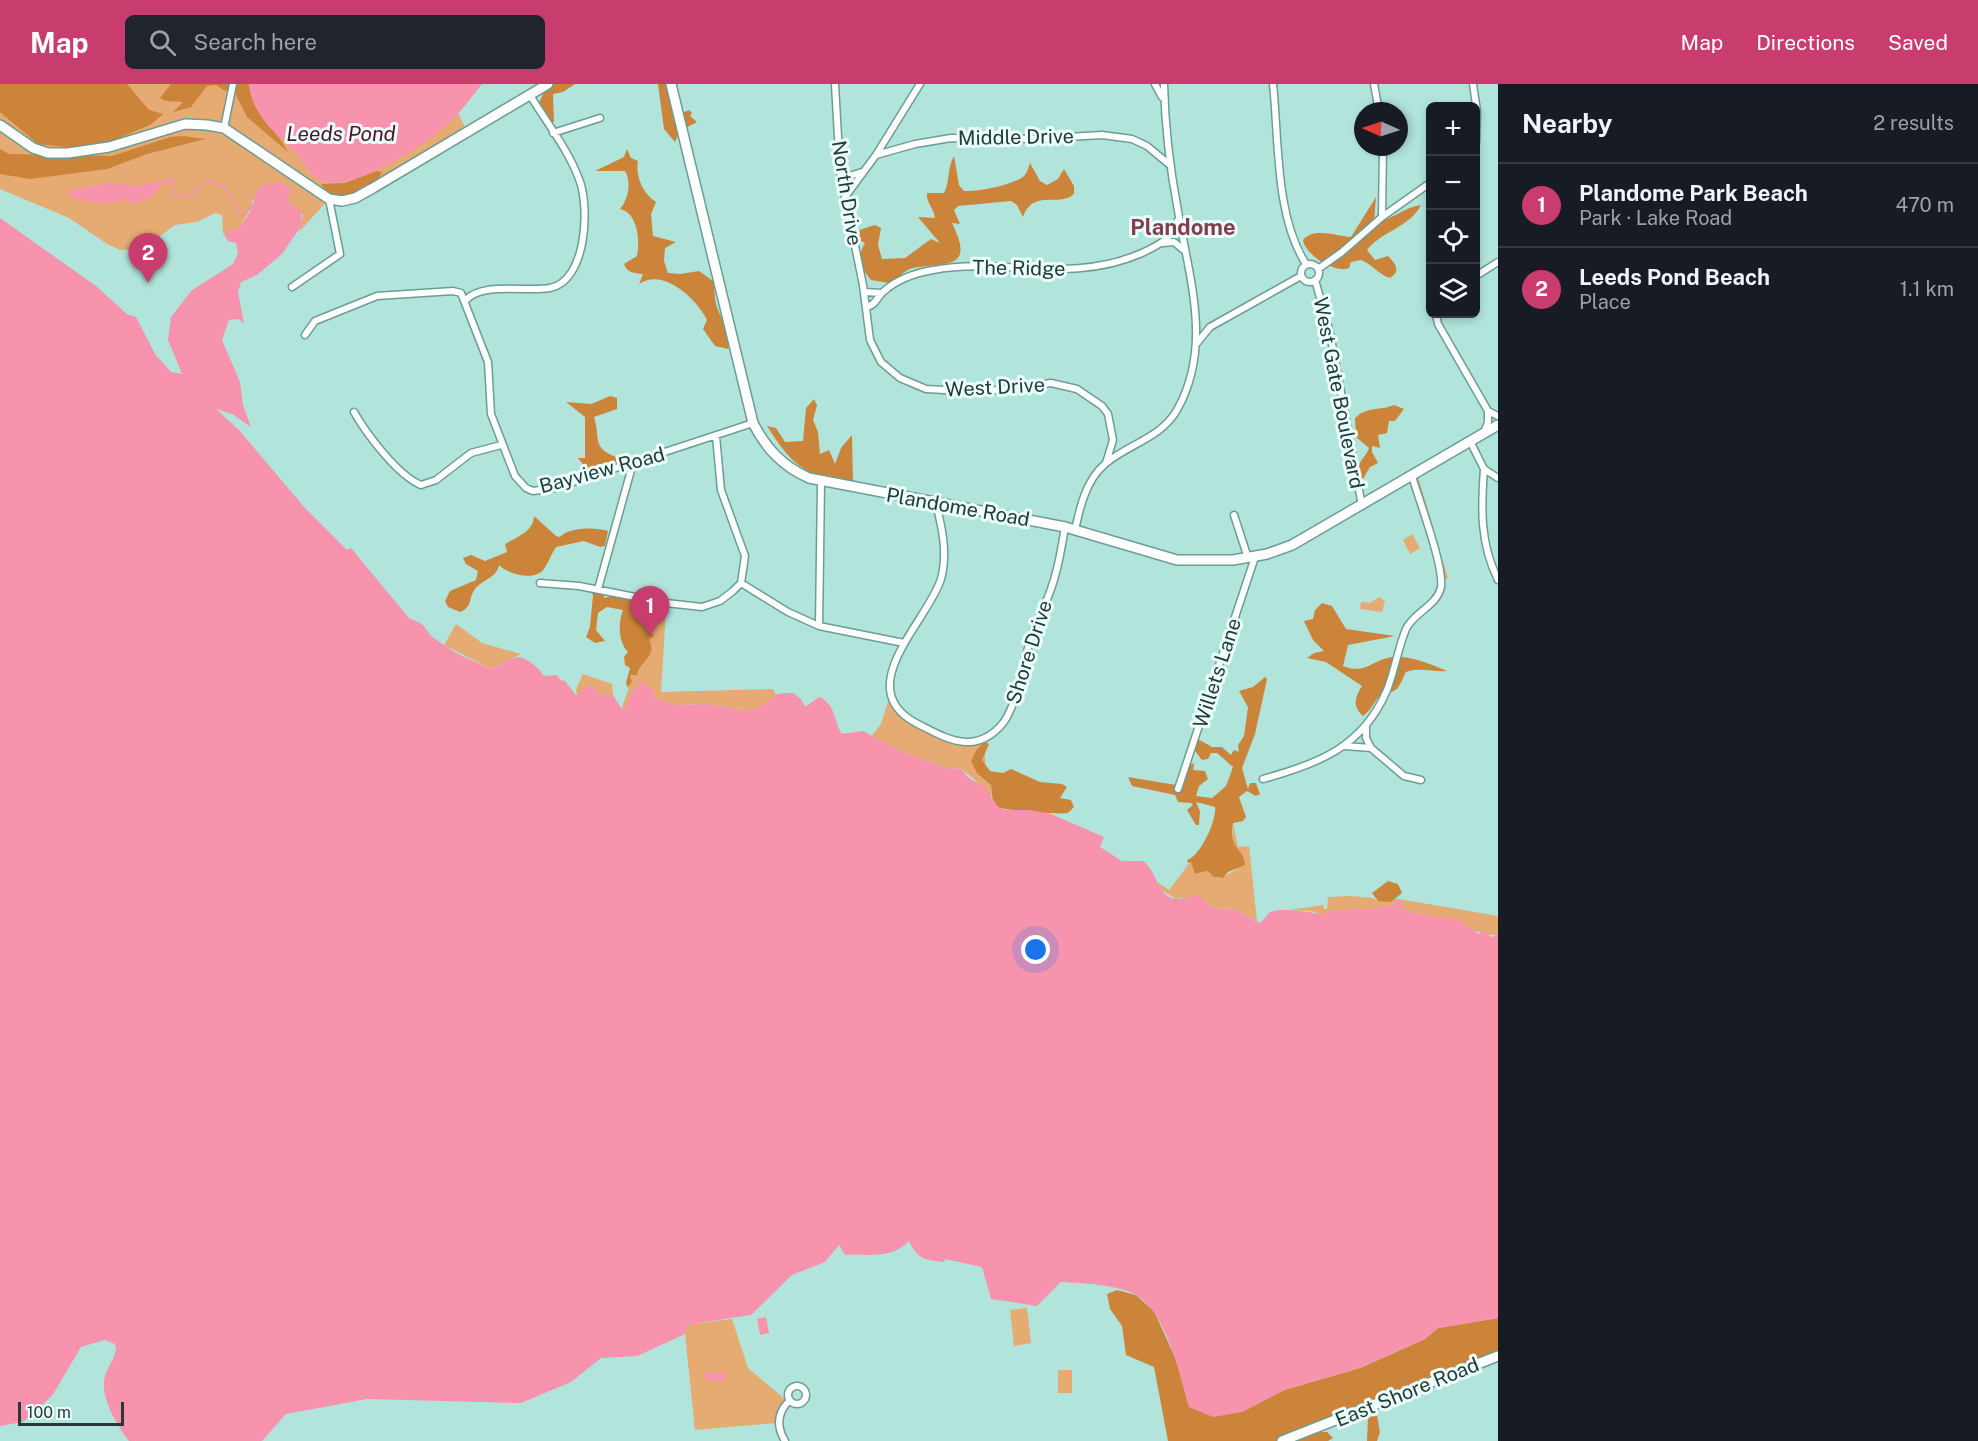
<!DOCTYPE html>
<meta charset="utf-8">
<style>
body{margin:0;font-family:"Public Sans",sans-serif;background:#20242c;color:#f1f3f6}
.controls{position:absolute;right:18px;top:18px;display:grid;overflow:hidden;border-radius:9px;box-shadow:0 3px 9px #0003}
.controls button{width:54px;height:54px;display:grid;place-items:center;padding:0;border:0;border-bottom:2px solid #363941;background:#171b24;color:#f1f3f6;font:30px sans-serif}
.compass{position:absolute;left:1354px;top:18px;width:54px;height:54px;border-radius:50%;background:#171b24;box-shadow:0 3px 9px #0003;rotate:273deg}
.scale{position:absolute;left:18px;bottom:15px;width:106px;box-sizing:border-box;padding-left:6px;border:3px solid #253a36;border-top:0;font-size:16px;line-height:21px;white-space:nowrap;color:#253a36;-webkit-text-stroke:4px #eafffb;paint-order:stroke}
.you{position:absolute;left:1036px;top:866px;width:21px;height:21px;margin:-15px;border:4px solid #fff;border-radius:50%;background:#1a73e8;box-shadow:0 0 0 9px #1a73e833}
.badge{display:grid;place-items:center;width:39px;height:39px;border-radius:50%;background:#c93c6e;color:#fff;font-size:20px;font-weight:700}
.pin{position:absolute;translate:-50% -50px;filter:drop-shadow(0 2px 3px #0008)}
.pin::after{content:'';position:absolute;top:32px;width:21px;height:18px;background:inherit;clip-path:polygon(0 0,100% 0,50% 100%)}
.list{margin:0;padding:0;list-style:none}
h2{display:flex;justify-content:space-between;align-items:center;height:78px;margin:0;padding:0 24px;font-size:26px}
h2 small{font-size:20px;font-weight:400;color:#9ea1a6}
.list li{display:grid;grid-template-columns:39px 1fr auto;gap:18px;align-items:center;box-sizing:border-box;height:84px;padding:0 24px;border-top:2px solid #363941}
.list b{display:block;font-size:22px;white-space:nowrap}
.list p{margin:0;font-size:20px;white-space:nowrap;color:#9ea1a6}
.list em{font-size:20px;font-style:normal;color:#9ea1a6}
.icon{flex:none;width:33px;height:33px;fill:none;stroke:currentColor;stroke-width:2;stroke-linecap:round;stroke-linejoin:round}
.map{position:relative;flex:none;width:1498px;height:1357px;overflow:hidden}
header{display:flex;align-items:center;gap:36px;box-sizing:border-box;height:84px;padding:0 30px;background:#c93c6e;color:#fff}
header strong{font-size:28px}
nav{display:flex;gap:33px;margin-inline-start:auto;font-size:21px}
.search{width:420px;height:54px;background:#20242c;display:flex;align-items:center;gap:15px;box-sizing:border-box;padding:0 21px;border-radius:9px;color:#9ea1a6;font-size:22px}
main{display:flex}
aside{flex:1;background:#171b24}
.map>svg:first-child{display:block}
.green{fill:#e6aa73}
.forest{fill:#cc843a}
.water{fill:#f793ad}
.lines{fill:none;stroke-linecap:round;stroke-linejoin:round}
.stream{stroke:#f793ad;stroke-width:2}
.street-casing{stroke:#6b9d95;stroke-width:9}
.secondary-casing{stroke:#6b9d95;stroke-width:12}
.street{stroke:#fff;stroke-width:6}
.secondary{stroke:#fff;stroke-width:9}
.labels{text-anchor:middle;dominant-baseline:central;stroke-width:6;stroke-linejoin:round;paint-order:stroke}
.street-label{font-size:20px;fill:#253a36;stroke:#eafffb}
.water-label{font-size:21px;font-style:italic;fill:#4f1227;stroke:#eafffb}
.quarter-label{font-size:22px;font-weight:bold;fill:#833c50;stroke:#eafffb}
</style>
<header>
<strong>Map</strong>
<div class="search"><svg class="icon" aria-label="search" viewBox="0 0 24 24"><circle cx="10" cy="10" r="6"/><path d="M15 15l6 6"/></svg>Search here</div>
<nav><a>Map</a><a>Directions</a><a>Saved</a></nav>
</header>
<main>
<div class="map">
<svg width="1498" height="1357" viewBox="0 0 1498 1357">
<rect width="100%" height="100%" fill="#b1e5dc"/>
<!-- green -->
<path class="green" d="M0 0H249C253 24 273 47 291 63 303 74 305 88 320 96 351 113 437 52 458 29L467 47 355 114 328 116 299 148 303 131 288 117V109L276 100 252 117V122L239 145 223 149 222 131 215 129 197 138 175 141 143 165 120 166 107 160 69 134 0 105Z
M1417 389 1448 494 1441 497 1412 392Z
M1412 450 1420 464 1410 470 1403 456Z
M1379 513 1385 517 1382 528 1360 525 1361 518 1370 519Z
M640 518 666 524 661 608 773 605 776 611 759 624 746 627 707 620 676 621 655 614 652 604 639 598V602L631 608 627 621 621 626 632 595 630 592Z
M456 540 482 559 521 570 491 585 444 561Z
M583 590 612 600 613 611H602L585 605 577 611 576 605Z
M891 609 899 628 958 658 984 654 986 691 993 694 991 715C987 704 971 693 961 685L947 684 898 666 871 653 881 640Z
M1233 738 1238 763 1249 762 1257 837 1236 826 1212 824C1200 810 1192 813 1176 815L1161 806 1157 798 1169 806 1191 777 1195 790 1208 787 1216 794C1225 794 1237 785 1245 778L1232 758Z
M1351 812 1373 814 1378 817 1396 815 1397 818C1376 831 1345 822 1322 831L1312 827 1289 826 1323 821 1324 825H1327L1328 813Z
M1399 815 1498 832V851C1491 853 1422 833 1407 828Z
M1027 1224 1031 1259 1014 1262 1010 1226Z
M732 1235 748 1284 787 1317 779 1325 777 1339 695 1346 685 1250 687 1241Z
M1058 1286H1072V1309H1058Z"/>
<!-- forest -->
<path class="forest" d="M0 0H127L149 26 163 30 150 41 102 61 75 64 38 60 0 28Z
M171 0H249C254 35 274 40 288 68L247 33 232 3 225 7 216 1 207 2 191 23 173 28 183 18 166 17 160 14Z
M552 0H575L563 8 553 10 554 38H551L539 19 545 5Z
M658 0H670L682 29 689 26 692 29 690 32 697 38 680 47 675 58 664 45Z
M182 52 205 55 147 70 107 85 30 95 0 90V65L9 70 112 72 170 53Z
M627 65 631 74 638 77C635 92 643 110 656 118L651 130 653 152 676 158 665 164 664 177 668 189 680 190 699 187 713 197C715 204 714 212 716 220 720 235 733 249 728 265L715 262 703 245 707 236C697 215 663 183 639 200L643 190C634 189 627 189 624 180L637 172C640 156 638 129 620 125 628 116 632 98 625 87H595L624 73Z
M954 72 959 101 964 107C978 108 1014 101 1024 92 1028 88 1028 83 1030 79L1040 97 1047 101 1058 95 1064 85 1074 102V110C1059 124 1033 104 1023 133L1017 121 1011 117 958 122 954 126 960 140 952 139C975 186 948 178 913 184 904 186 897 196 889 199L871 196C862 186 856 172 865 159L859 156 856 147 875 141 881 144 878 161 882 175 905 174 931 155 940 159 918 133 935 134C934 124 926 119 927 109H944C950 98 947 84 954 72Z
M376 87 382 88C373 108 335 123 321 100L345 99Z
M1376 113 1374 138C1391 137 1404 123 1421 121 1410 143 1382 147 1367 166L1375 176 1388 172C1396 180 1401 187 1390 194 1379 191 1372 180 1361 176L1351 178 1349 184C1336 190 1305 171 1303 156 1313 143 1336 152 1351 153Z
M610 312 617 314V325L594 333C601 355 591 363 616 373L617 379 600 388 578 391 584 382 578 374H585V333L566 318 591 320Z
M814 315 817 321 813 336 818 348 820 370 829 366 835 380 841 364 852 351 853 399C805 392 793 383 767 342L776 344 785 358 803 357 806 324Z
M1394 321 1404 325 1395 337H1389L1387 349 1378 351 1380 364 1372 362V368L1378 379 1370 383 1363 395C1350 382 1365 376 1369 364L1356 353 1355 334C1367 322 1380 327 1394 321Z
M534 432 556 452 560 453C569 443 596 443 608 447L605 462 600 463 584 457 556 463C551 470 549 478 544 485 534 498 508 490 499 481 496 495 483 495 475 505 468 514 473 523 460 528L448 523 445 517 450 507 476 496 478 487 466 480 463 474 471 471 485 477 507 468 505 460C517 453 534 447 534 432Z
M591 508 604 509V514C613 510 636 514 644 522L642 534 650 542 647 547 654 551 649 556C658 573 639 577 637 591H630L632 597 628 604 626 599 630 584 625 581 624 573 628 568C618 557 618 539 623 526L607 523 598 529 596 546 605 557 595 559 586 553 590 543 593 511Z
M1322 519 1332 522 1346 545 1395 552 1348 561 1343 582C1363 590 1370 579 1387 574 1406 569 1430 580 1447 587 1434 588 1417 583 1406 588 1399 602 1399 609 1382 609 1374 617 1372 626 1363 632 1352 622 1355 613 1362 602L1326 578 1307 574 1314 569 1324 567 1313 556 1304 537 1313 535 1315 526Z
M1265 593 1267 595 1255 650 1242 684 1248 705 1250 699H1256L1260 710 1256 712 1247 707 1239 713 1246 733 1243 737 1233 739C1228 767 1244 762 1245 781L1228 788 1223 794 1214 793 1208 787 1195 790 1191 778 1188 779 1187 776C1200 773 1217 736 1215 723L1196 718 1200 727 1199 741H1196L1187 726 1193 721 1191 719 1178 718 1175 711 1132 702 1128 693 1176 701 1189 681 1194 679 1193 686 1205 687 1208 695 1199 702 1196 712 1212 714 1226 702 1233 683 1217 669H1211L1208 675 1202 676 1192 663 1196 654 1212 663H1222L1231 671 1234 666 1239 668 1238 661 1244 652 1248 623 1239 607 1253 603Z
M985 658 989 660 982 676 990 687 1003 689 1011 685 1040 698 1062 700 1067 703 1060 714 1071 716 1074 723C1073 724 1069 729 1067 729 1061 731 1002 726 998 723 990 717 993 710 991 701L977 689 971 677 977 665Z
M1388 797 1398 800 1402 809 1391 818 1378 817 1372 809Z
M1117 1206 1136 1211 1154 1227 1173 1269 1242 1328 1284 1306 1360 1284 1425 1255 1438 1244 1498 1234V1272L1282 1357H1168L1154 1283 1126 1271 1122 1242 1110 1225 1107 1210Z
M1377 1332 1380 1348 1377 1357H1367L1368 1333Z
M1317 1348H1327L1333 1354 1328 1357H1292Z"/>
<!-- water -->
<path class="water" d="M249 0H482C471 13 462 27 449 39 428 59 348 112 320 96 305 88 303 74 290 63 270 45 252 28 249 0Z
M170 94 175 97 163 98 153 112 134 120 124 116 104 120 76 115 66 107 109 99 139 102Z
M279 97 291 105 288 117 301 127 302 141 282 170 257 191 241 198 238 208 244 240 239 235 229 236 222 256 240 298 243 321 251 343 232 330 216 325 239 346 305 424 347 466 351 464 409 534 422 540 431 552 456 569 491 585C500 582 510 573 518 573 527 573 540 585 544 592L556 591 562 597 564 596 576 611 590 601 602 611H613L622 625 627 621 631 608 639 602 637 597 652 604 655 614 676 621 707 620 746 627 759 624 777 610 785 609H793L801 615 805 623 819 613C837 621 833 637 842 650L863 647 898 666 947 684 961 685 970 695 984 702 998 723 1007 726H1030L1051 730 1104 753 1100 763 1122 777H1143C1158 787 1156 812 1176 815 1184 816 1191 811 1200 812L1212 824 1236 826 1260 839C1264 836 1266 832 1269 829 1277 822 1313 829 1322 830 1345 822 1371 828 1395 820L1396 815H1399L1407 828 1460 836 1478 850 1486 847 1491 853 1498 851V1234L1438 1244 1425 1255 1359 1284 1284 1306 1242 1328 1213 1333 1189 1323C1179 1290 1168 1233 1138 1212 1121 1201 1082 1199 1061 1198L1037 1222 991 1215 982 1183 945 1175 944 1178C925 1176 917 1175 909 1157 892 1175 869 1170 845 1171L839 1161 825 1178 792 1191 751 1231 687 1241 685 1250 637 1272 601 1274 571 1298 521 1319 367 1315 286 1330 262 1357H129C117 1341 99 1312 105 1292 108 1282 114 1276 116 1266L115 1260 105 1256 81 1263 52 1312 23 1338 0 1342V134L96 202 127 230 136 233 155 270 171 288 182 290 168 256 171 233 192 206 233 180 238 169 236 159 228 157 223 149 240 144C243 138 250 129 252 123 257 107 254 99 276 100Z
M766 1233 769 1249 760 1251 757 1235Z
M725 1288V1296L706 1297 705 1289Z"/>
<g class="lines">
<!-- stream -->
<path class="stream" d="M175 97 171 103 173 111C191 116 194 108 205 96 228 99 230 112 240 130L244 131 252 122"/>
<!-- street casing -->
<g class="street-casing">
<path id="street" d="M835 0 840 88 863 201 870 256 881 278 900 294 926 305 982 308 1051 299 1077 305 1102 322 1108 330 1113 356 1106 379
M1155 0 1162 13
M1273 0C1279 56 1275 132 1306 180
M1374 0 1379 27
M1473 0 1477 27 1476 58
M224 44 233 0
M553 49 600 34
M876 71 915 60 951 54 1033 55 1102 51 1132 55 1147 62 1170 81
M840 88 849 92 862 88
M845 113 876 71 920 0
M1382 133 1383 63
M1163 159 1174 158 1185 167
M1301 189a9 9 0 1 1 18 0a9 9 0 1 1-18 0Z
M1318 185 1342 168 1382 133 1430 99
M1476 192 1498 178
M1315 196 1330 249 1362 422
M292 203 340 170 329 115
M865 208 881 209
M466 216C482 198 526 208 550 204 587 197 590 122 579 95 568 65 546 38 530 11
M867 223C876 221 877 213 883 208 896 196 915 189 933 186 1005 173 1068 201 1142 169 1159 161 1173 154 1178 136
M1436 230 1438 240 1488 327 1498 332
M305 251 315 237 377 212 453 207 461 209 488 278 491 330 515 392 526 404 533 407 555 404 753 339
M1197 259 1210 243 1301 192
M354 328C366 349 397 391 421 401L436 396 471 369 501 361
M1484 349 1488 338V327
M1470 357 1484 385 1498 394
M1484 385C1481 425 1480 459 1498 496
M936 419C942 444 948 469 941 495 928 537 850 604 916 639 932 647 948 657 966 658 983 659 999 647 1007 633 1021 607 1022 579 1032 551 1036 538 1043 526 1048 513 1057 491 1061 467 1065 443
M1234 431 1248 474
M1075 446C1080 423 1086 396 1105 380 1128 360 1160 355 1177 326 1213 262 1189 194 1178 127 1170 85 1165 43 1164 0
M540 499 579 502 666 519 702 523 720 517 733 507 741 499 745 472 721 406 716 352
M741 499 788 528 819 542 904 559
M598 505 633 379
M819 542 821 399
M1345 662 1371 664 1366 654V642
M1371 664 1404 692 1421 696
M1263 695C1318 680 1363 663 1387 606 1395 586 1398 564 1406 545 1414 528 1437 522 1441 503 1444 482 1419 416 1412 392
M1178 705 1255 473
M788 1311a9 9 0 1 1 18 0a9 9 0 1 1-18 0Z
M785 1357C776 1342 777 1329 789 1317"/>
</g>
<!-- secondary casing -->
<g class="secondary-casing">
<path id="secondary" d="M671 0 753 339C766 364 782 382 809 394L1065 443 1177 476H1233L1267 470 1292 461 1498 341
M0 41 33 64 48 69H68L109 63 185 40 207 41 224 44 329 115 342 117 355 114 373 104 548 0
M1282 1357 1498 1272"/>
</g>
<!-- street -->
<use href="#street" class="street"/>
<!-- secondary -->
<use href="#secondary" class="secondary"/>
</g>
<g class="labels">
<!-- street labels -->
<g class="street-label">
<text transform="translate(1016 53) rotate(-1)">Middle Drive</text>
<text transform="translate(847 109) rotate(81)">North Drive</text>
<text transform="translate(1019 184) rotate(1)">The Ridge</text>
<text transform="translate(995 303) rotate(-3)">West Drive</text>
<text transform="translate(1339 309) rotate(79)">West Gate Boulevard</text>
<text transform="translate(602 386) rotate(-15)">Bayview Road</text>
<text transform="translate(958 423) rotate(10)">Plandome Road</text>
<text transform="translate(1029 568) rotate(-72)">Shore Drive</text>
<text transform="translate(1217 589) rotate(-72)">Willets Lane</text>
<text transform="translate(1407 1308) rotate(-22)">East Shore Road</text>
</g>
<!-- water labels -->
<g class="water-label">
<text x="341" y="49">Leeds Pond</text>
</g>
<!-- quarter labels -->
<g class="quarter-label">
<text x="1183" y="143">Plandome</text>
</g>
</g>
</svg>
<div class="controls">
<button>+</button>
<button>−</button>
<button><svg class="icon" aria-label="locate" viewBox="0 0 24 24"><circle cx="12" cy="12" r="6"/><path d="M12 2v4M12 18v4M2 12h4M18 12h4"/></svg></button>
<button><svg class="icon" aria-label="layers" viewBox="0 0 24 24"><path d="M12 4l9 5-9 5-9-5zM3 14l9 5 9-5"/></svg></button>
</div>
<svg class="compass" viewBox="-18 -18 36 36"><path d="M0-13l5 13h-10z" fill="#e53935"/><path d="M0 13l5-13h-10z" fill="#9ea1a6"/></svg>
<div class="scale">100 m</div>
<div class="you"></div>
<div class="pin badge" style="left:650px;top:552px">1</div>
<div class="pin badge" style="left:148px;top:199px">2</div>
</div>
<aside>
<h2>Nearby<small>2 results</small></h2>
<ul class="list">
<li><span class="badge">1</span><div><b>Plandome Park Beach</b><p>Park · Lake Road</p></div><em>470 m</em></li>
<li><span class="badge">2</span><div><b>Leeds Pond Beach</b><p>Place</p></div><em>1.1 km</em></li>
</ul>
</aside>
</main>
